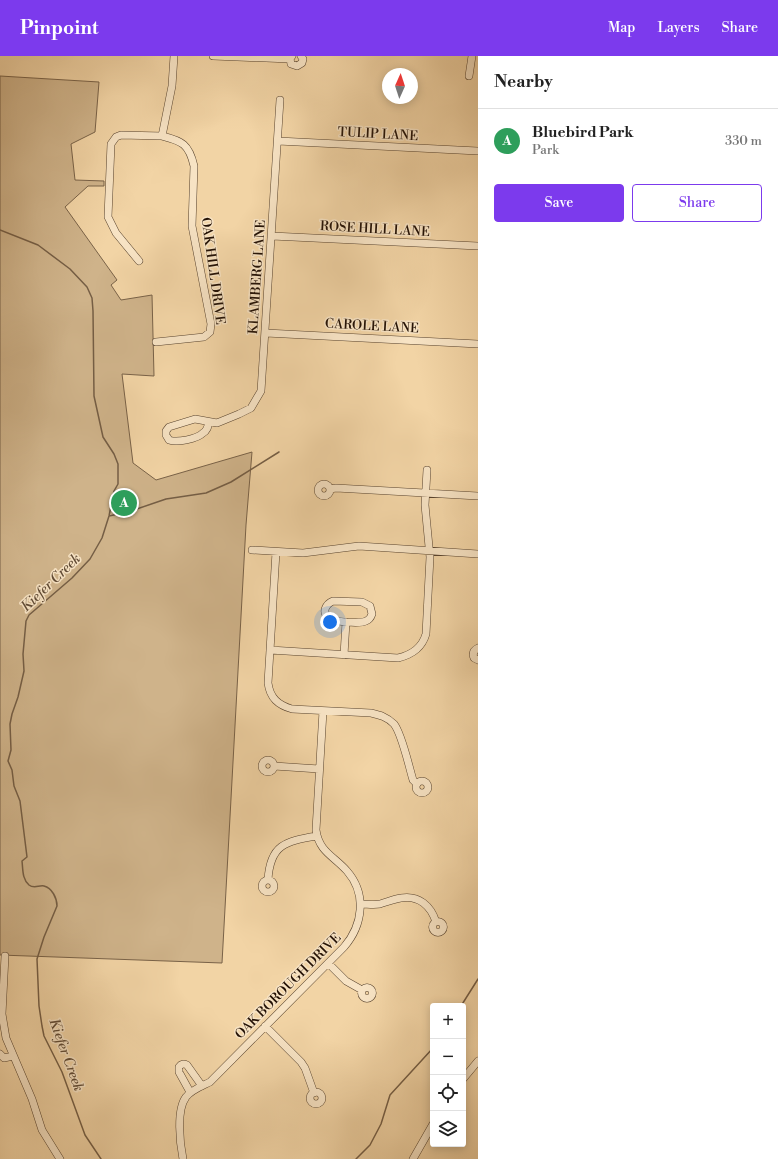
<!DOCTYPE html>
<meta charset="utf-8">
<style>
body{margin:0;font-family:"Libre Bodoni",serif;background:#f2f2f2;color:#222}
.controls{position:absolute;right:12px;bottom:12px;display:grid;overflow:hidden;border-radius:4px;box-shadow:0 2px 10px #0003}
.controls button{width:36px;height:36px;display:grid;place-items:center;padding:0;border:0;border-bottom:1px solid #e0e0e0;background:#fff;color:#222;font:20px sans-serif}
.compass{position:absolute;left:382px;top:12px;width:36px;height:36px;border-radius:50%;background:#fff;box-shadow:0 2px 10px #0003;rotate:3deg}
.you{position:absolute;left:330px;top:566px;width:14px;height:14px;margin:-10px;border:3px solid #fff;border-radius:50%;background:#1a73e8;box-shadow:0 0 0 6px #1a73e833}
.badge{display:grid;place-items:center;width:26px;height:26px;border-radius:50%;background:#7c3aed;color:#fff;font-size:13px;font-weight:700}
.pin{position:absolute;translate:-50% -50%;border:2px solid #fff;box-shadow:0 1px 4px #0006}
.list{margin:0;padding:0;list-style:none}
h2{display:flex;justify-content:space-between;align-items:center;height:52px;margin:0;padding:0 16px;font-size:17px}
h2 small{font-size:13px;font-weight:400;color:#767676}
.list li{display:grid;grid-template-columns:26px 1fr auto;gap:12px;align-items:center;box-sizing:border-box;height:64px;padding:0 16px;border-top:1px solid #e0e0e0}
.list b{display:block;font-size:15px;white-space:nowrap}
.list p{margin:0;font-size:13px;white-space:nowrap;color:#767676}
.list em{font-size:13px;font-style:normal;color:#767676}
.actions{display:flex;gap:8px;padding:12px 16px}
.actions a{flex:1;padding:9px 0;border:1px solid #7c3aed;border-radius:4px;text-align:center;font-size:14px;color:#7c3aed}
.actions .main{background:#7c3aed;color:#fff}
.icon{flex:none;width:22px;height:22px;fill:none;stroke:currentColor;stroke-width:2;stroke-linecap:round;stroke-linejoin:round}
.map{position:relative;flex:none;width:478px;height:1103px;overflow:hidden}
header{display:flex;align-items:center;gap:24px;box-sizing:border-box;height:56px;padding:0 20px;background:#7c3aed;color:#fff}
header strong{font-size:19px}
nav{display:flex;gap:22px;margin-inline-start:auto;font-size:14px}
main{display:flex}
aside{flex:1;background:#fff}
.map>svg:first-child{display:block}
.green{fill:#cfb38a;stroke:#796248}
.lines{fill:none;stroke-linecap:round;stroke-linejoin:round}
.stream{stroke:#755e45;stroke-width:1.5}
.minor-casing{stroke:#57422d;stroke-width:8}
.minor{stroke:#f7e3c4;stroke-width:7}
.labels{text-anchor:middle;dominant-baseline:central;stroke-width:3;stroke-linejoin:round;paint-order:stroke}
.street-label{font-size:13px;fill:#231105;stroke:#f7e3c4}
.water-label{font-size:14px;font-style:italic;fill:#614b35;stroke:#f7e3c4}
</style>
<header>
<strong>Pinpoint</strong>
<nav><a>Map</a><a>Layers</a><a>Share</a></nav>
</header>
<main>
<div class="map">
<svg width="478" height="1103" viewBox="0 0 478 1103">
<rect width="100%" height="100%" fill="#f2d4a5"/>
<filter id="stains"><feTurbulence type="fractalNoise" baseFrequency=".005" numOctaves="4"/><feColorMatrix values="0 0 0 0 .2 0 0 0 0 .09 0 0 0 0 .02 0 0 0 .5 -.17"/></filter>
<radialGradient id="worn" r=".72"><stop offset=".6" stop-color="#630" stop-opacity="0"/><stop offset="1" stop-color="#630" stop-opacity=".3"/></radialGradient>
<!-- green -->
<path class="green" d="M0 20 99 26 95 76 71 88 75 124 104 125V130H88L65 151 117 224 111 229 121 244 152 239 154 320 122 318 133 407 156 424 252 396 246 469 222 907 0 899Z"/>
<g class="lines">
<!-- stream -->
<path class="stream" d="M0 174 38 189 70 213 87 231 92 242 93 255 94 340 103 381 114 398 118 408V428L114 435 109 460 102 482 90 503 72 522 36 553 29 559 26 565 23 598 24 615 18 641 12 658 10 668 11 694 8 705 12 714 14 730 20 745 27 801 22 805C23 813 22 823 29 829 34 833 39 829 44 830 52 832 57 842 57 850L44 881 37 903 39 950 42 970 44 980 62 1016 85 1079 101 1103
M109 460 128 456 166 443 206 437 231 426 279 396
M461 950 478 923
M356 1103 370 1089 381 1068 390 1039 433 992"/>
<!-- minor casing -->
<g class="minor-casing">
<path id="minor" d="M213 0 290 3
M292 0 290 3 291 8 297 10 302 7 303 3 301 0
M469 20 472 0
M278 85 478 95
M272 180 478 190
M139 205 116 177 108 161 111 88 116 81 121 79 162 80
M266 277 478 288
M156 286 204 281 210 276 211 268 192 170 194 110C189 88 182 85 162 80L172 30 174 0
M209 366C208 371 207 375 203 377 197 383 177 387 169 384L166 379V375L169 371 195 363 217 367 239 358 251 352 261 335 280 44
M318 434a6 6 0 1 1 12 0a6 6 0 1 1-12 0Z
M330 433 336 432 478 440
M252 494 303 497 359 490 478 498
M276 496 268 627C270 642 278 649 292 653L371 657C380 659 387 661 394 668 402 678 409 711 413 724L417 728
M333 545 362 546 370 550 372 558C371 561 369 564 366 565 360 568 334 566 329 562 321 556 326 548 333 545Z
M478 592C474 594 472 597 474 602L478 604
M270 594 398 602C411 599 422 592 426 578L430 501 425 449 427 414
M344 599 346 566
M262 710a6 6 0 1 1 12 0a6 6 0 1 1-12 0Z
M274 710 319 713
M416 731a6 6 0 1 1 12 0a6 6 0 1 1-12 0Z
M262 830a6 6 0 1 1 12 0a6 6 0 1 1-12 0Z
M268 824C270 789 285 785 317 780
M361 848C367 848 374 849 380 848 387 846 394 843 401 842 419 839 431 850 436 866
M432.5 871a5.5 5.5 0 1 1 11 0a5.5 5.5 0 1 1-11 0Z
M5 900 2 958 6 982 32 1043 42 1074 60 1103
M328 907 346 925 362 934
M361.5 937a5.5 5.5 0 1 1 11 0a5.5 5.5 0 1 1-11 0Z
M265 970 301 1006 305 1012 314 1037
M0 998 4 1002 13 1000
M463 1023 478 1005
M310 1042a6 6 0 1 1 12 0a6 6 0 1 1-12 0Z
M190 1036 179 1016V1011C181 1008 184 1007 187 1009L202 1030
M183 1103C180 1088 176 1054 186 1041 191 1034 202 1030 210 1026L344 891C363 869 367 838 347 815 334 800 319 796 316 774L323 655
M413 1103 433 1068"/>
</g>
<!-- minor -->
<use href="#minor" class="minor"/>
</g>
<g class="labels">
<!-- street labels -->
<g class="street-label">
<text transform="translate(378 78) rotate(3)">TULIP LANE</text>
<text transform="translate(375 173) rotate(3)">ROSE HILL LANE</text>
<text transform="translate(213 215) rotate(82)">OAK HILL DRIVE</text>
<text transform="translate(257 221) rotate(-86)">KLAMBERG LANE</text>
<text transform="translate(372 270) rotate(3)">CAROLE LANE</text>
<text transform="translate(288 930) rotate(-45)">OAK BOROUGH DRIVE</text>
</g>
<!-- water labels -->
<g class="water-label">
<text transform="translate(51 527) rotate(-44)">Kiefer Creek</text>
<text transform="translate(66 999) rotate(70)">Kiefer Creek</text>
</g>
</g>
<rect width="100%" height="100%" filter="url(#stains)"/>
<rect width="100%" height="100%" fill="url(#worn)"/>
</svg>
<div class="controls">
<button>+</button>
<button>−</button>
<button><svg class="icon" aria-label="locate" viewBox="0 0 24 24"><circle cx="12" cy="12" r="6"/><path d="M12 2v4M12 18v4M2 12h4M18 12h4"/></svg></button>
<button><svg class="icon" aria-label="layers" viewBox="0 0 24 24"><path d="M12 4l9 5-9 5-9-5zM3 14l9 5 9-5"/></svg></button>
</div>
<svg class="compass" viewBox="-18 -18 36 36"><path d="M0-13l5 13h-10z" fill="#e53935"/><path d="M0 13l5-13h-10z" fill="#767676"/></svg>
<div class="you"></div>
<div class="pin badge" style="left:124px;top:447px;background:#2e9e5b">A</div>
</div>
<aside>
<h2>Nearby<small></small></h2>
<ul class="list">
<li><span class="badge" style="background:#2e9e5b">A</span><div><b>Bluebird Park</b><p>Park</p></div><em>330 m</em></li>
</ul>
<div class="actions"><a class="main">Save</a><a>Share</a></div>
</aside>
</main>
